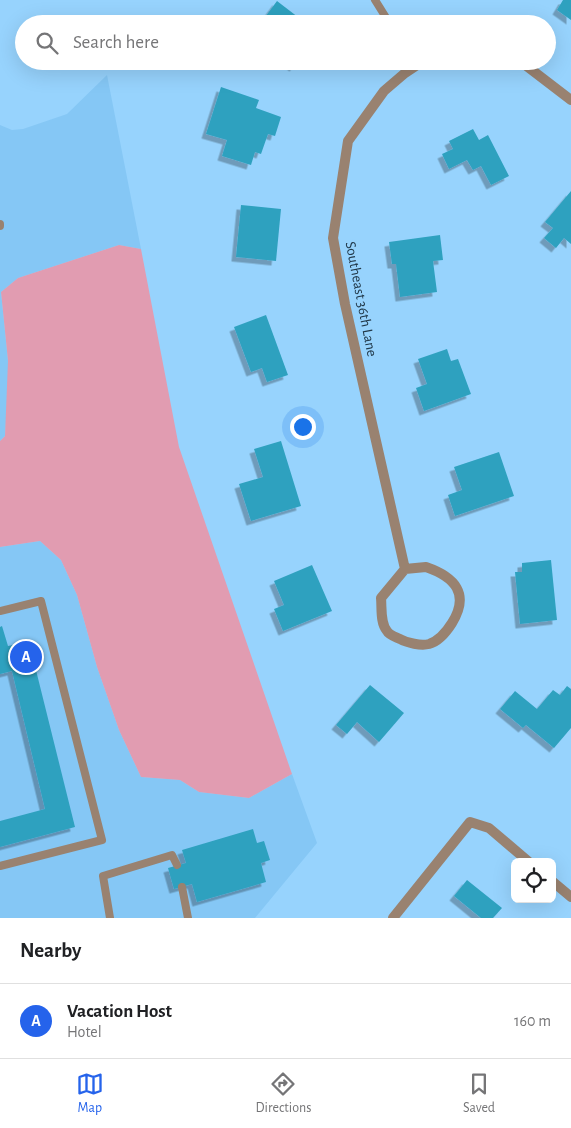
<!DOCTYPE html>
<style>
body{margin:0;font-family:"Alegreya Sans",sans-serif;background:#f2f2f2;color:#202124}
.controls{position:absolute;right:15px;bottom:15px;display:grid;overflow:hidden;border-radius:8px;box-shadow:0 5px 20px #0002}
.controls button{width:45px;height:45px;display:grid;place-items:center;padding:0;border:0;border-bottom:1px solid #e0e0e0;background:#fff;color:#202124;font:25px sans-serif}
.you{position:absolute;left:302px;top:426px;width:18px;height:18px;margin:-12px;border:4px solid #fff;border-radius:50%;background:#1a73e8;box-shadow:0 0 0 8px #1a73e833}
.badge{display:grid;place-items:center;width:32px;height:32px;border-radius:50%;background:#2563eb;color:#fff;font-size:16px;font-weight:700}
.pin{position:absolute;translate:-50% -50%;border:2px solid #fff;box-shadow:0 1px 5px #0006}
.list{margin:0;padding:0;list-style:none}
h2{display:flex;justify-content:space-between;align-items:center;height:65px;margin:0;padding:0 20px;font-size:21px}
h2 small{font-size:16px;font-weight:400;color:#757577}
.list li{display:grid;grid-template-columns:32px 1fr auto;gap:15px;align-items:center;box-sizing:border-box;height:75px;padding:0 20px;border-top:1px solid #e0e0e0}
.list b{display:block;font-size:19px;white-space:nowrap}
.list p{margin:0;font-size:16px;white-space:nowrap;color:#757577}
.list em{font-size:16px;font-style:normal;color:#757577}
.icon{flex:none;width:28px;height:28px;fill:none;stroke:currentColor;stroke-width:2;stroke-linecap:round;stroke-linejoin:round}
.map{position:relative;flex:none;width:571px;height:918px;overflow:hidden}
.search{position:absolute;background:#fff;box-shadow:0 5px 20px #0002;left:15px;right:15px;top:15px;height:55px;display:flex;align-items:center;gap:12px;box-sizing:border-box;padding:0 18px;border-radius:28px;color:#757577;font-size:19px}
.sheet{height:140px;background:#fff}
nav{display:flex;justify-content:space-around;align-items:center;box-sizing:border-box;height:70px;border-top:1px solid #e0e0e0;background:#fff;font-size:14px;color:#757577}
nav a{display:grid;justify-items:center;gap:2px}
nav .on{color:#2563eb}
.map>svg:first-child{display:block}
.built{fill:#85c7f5}
.green{fill:#e19cb1}
.building{fill:#2fa1bf;filter:url(#shadow)}
.lines{fill:none;stroke-linecap:round;stroke-linejoin:round}
.lane{stroke:#998270;stroke-width:8}
.street{stroke:#998270;stroke-width:10}
.labels{text-anchor:middle;dominant-baseline:central;stroke-width:4.5;stroke-linejoin:round;paint-order:stroke}
.street-label{font-size:15px;fill:#223a4b;stroke:#97d3fd}
</style>
<div class="map">
<svg width="571" height="918" viewBox="0 0 571 918">
<defs>
<filter id="shadow"><feDropShadow dx="-4.5" dy="4.5" stdDeviation="0" flood-color="#0004"/></filter>
</defs>
<rect width="100%" height="100%" fill="#97d3fd"/>
<!-- built -->
<path class="built" d="M107 75 141 249 119 245 18 278 1 292 8 361V395L5 436 0 441V125L12 130 23 129 67 114Z
M40 541 61 560 77 595 97 667 119 730 141 777 180 780 199 792 249 798 292 774 317 843 255 918H0V547Z"/>
<!-- green -->
<path class="green" d="M119 245 141 249 179 447 292 774 249 798 199 792 180 780 141 777 119 730 97 667 77 595 61 560 40 541 0 547V441L5 436 8 361 1 292 18 278Z"/>
<!-- building -->
<path class="building" d="M563 0H571V20L557 10Z
M277 1 307 24H260Z
M286 61H299L294 67Z
M221 87 259 100 256 108 281 117 275 136 268 134 261 154 255 152 251 165 222 156 227 140 206 134Z
M473 129 479 140 488 135 509 176 491 185 481 166 473 170 467 160 449 169 442 154 453 149 449 141Z
M571 191V244L564 238 556 248 544 238 553 228 545 222Z
M241 205 281 209 276 261 236 257Z
M440 235 443 260 433 261 437 292 400 297 396 264H392L389 242Z
M266 315 288 375 267 382 262 368 251 372 234 327Z
M447 349 451 361 458 359 471 394 424 411 416 388 427 384 418 359Z
M281 441 301 506 251 521 239 484 263 477 254 449Z
M499 452 514 496 455 516 448 495 462 490 454 467Z
M551 560 557 620 520 624 515 572H522V563Z
M312 565 332 611 283 631 274 609 284 605 274 581Z
M2 626 8 646 29 642 75 827 0 847V821L45 809 12 671 0 674V627Z
M370 685 404 713 379 742 357 722 347 734 336 725Z
M567 686 571 689V728L554 748 526 725 523 728 500 709 515 691 537 709 553 690 560 695Z
M253 829 257 843 264 841 270 860 261 863 266 882 197 902 192 884 174 889 168 868 186 863 182 850Z
M467 880 502 908 493 918H481L454 896Z"/>
<g class="lines">
<!-- lane -->
<path class="lane" d="M375 0 390 24
M0 224V226
M0 611 41 601 102 840 0 866
M182 887 188 918
M110 918 103 876 172 855 177 865"/>
<!-- street -->
<path class="street" d="M514 61 524 64 571 100
M426 567C455 577 470 594 452 623 447 631 439 641 429 644 421 646 407 643 400 639 396 637 389 635 387 631 380 623 382 608 381 598L405 569Z
M405 569 345 304 333 238 348 141 384 91 405 73 423 61
M552 881 571 897
M393 918 470 822 489 828 529 862"/>
</g>
<g class="labels">
<!-- street labels -->
<g class="street-label">
<text transform="translate(361 299) rotate(79)">Southeast 36th Lane</text>
</g>
</g>
</svg>
<div class="controls">
<button><svg class="icon" aria-label="locate" viewBox="0 0 24 24"><circle cx="12" cy="12" r="6"/><path d="M12 2v4M12 18v4M2 12h4M18 12h4"/></svg></button>
</div>
<div class="you"></div>
<div class="pin badge" style="left:26px;top:657px">A</div>
<div class="search"><svg class="icon" aria-label="search" viewBox="0 0 24 24"><circle cx="10" cy="10" r="6"/><path d="M15 15l6 6"/></svg>Search here</div>
</div>
<section class="sheet">
<h2>Nearby<small></small></h2>
<ul class="list">
<li><span class="badge">A</span><div><b>Vacation Host</b><p>Hotel</p></div><em>160 m</em></li>
</ul>
</section>
<nav>
<a class="on"><svg class="icon" aria-label="map" viewBox="0 0 24 24"><path d="M3 6l6-2 6 2 6-2v14l-6 2-6-2-6 2zM9 4v14M15 6v14"/></svg>Map</a>
<a><svg class="icon" aria-label="directions" viewBox="0 0 24 24"><path d="M12 3l9 9-9 9-9-9zM9 14v-3h6M13 9l2 2-2 2"/></svg>Directions</a>
<a><svg class="icon" aria-label="saved" viewBox="0 0 24 24"><path d="M7 4h10v16l-5-4-5 4z"/></svg>Saved</a>
</nav>
